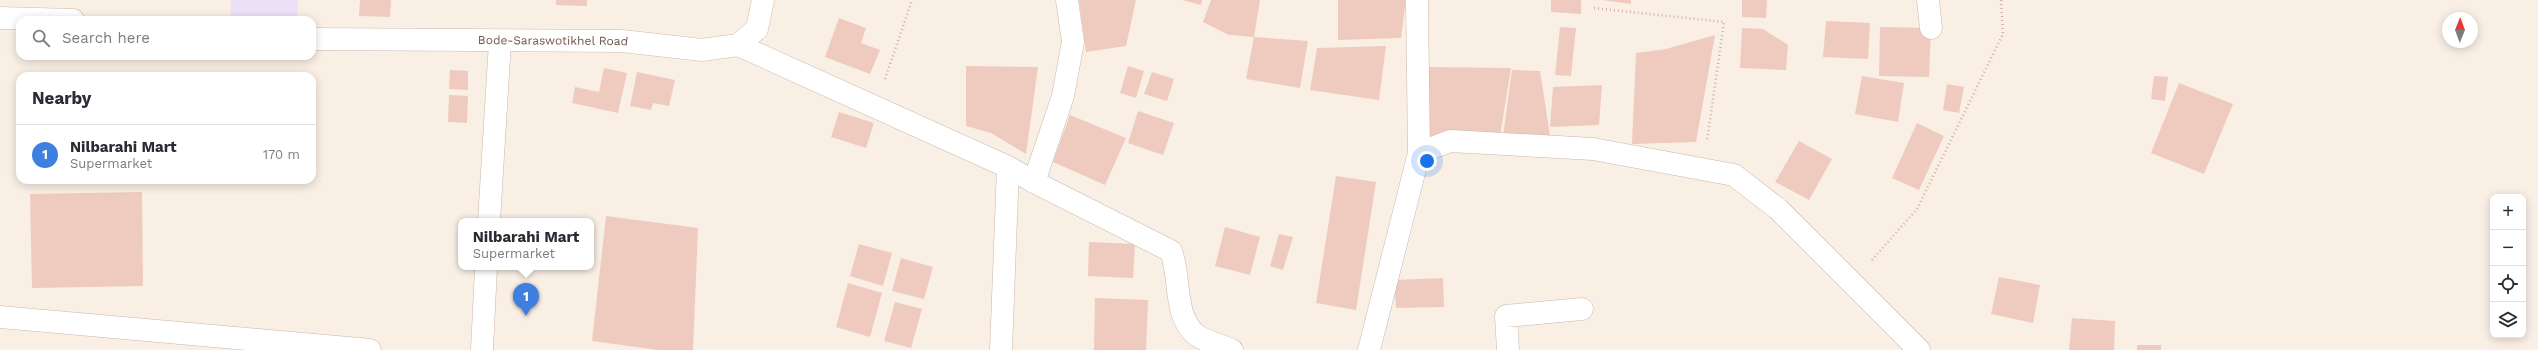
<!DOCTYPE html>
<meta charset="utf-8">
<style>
body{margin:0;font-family:"Work Sans",sans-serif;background:#f7f7f7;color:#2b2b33}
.controls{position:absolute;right:12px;bottom:12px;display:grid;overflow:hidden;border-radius:8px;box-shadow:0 2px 10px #0003}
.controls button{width:36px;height:36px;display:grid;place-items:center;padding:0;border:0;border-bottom:1px solid #e1e1e2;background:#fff;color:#2b2b33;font:20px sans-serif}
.compass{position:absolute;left:2442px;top:12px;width:36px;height:36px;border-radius:50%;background:#fff;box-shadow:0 2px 10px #0003;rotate:1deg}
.you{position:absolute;left:1427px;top:161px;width:14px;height:14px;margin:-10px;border:3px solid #fff;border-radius:50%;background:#1a73e8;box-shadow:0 0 0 6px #1a73e833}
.badge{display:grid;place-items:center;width:26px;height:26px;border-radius:50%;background:#d93025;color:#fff;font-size:13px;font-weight:700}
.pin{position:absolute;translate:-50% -33px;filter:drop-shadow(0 1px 2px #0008)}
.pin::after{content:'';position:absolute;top:21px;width:14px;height:12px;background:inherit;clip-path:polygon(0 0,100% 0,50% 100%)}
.popup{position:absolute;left:458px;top:218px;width:136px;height:52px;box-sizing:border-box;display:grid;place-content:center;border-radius:8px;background:#fff;filter:drop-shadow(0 1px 3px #0005);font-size:13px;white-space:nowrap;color:#7c7c81}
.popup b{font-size:15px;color:#2b2b33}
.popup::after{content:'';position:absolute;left:50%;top:100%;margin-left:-8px;border:8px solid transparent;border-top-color:#fff}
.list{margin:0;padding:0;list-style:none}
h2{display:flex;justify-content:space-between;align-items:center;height:52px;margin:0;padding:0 16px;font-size:17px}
h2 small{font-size:13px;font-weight:400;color:#7c7c81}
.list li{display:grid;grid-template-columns:26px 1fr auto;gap:12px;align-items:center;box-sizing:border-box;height:60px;padding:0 16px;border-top:1px solid #e1e1e2}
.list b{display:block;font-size:15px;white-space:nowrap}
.list p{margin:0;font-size:13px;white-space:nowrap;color:#7c7c81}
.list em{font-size:13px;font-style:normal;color:#7c7c81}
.icon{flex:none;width:22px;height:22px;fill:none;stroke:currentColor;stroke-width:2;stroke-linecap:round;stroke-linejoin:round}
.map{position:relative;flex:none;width:2538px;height:350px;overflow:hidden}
.search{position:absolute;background:#fff;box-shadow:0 2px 10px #0003;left:16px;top:16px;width:300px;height:44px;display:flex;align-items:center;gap:10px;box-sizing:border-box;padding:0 14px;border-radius:12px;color:#7c7c81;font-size:15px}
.panel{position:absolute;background:#fff;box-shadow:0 2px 10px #0003;left:16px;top:72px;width:300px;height:112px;border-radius:12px}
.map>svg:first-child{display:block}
.education{fill:#ece1f7}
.building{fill:#eecbbe}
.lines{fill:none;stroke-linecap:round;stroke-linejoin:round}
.street-casing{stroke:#cbb6ac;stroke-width:23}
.secondary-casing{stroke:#d0b8ac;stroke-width:23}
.path{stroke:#d2afa2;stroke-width:2.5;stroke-dasharray:1 3;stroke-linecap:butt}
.street{stroke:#fff;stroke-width:22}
.secondary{stroke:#fff;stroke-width:22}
.labels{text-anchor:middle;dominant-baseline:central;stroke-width:3;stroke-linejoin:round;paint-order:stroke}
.street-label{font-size:12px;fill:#71554c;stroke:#fdf4eb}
</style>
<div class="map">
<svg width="2538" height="350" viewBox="0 0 2538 350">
<rect width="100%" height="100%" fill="#faefe5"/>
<!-- education -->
<path class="education" d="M231 0H298L297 20H230Z"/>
<!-- building -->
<path class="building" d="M360 0H391L390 17 359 16Z
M556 0H587V6L556 5Z
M1079 0H1136L1126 46 1086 52Z
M1182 0H1202L1201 5Z
M1211 0H1260L1254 37 1229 35 1203 22Z
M1338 0H1406L1401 38 1338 40Z
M1551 0H1581V14L1551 12Z
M1602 0H1631V4Z
M1742 0H1767L1766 18 1742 17Z
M839 18 866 28 861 43 880 50 870 74 825 57Z
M1826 21 1870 23 1868 59 1823 57Z
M1560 27 1576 28 1571 76 1555 75Z
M1880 27 1931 28 1929 77 1879 76Z
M1742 28 1763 29 1788 45 1786 70 1740 68Z
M1715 35 1696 142 1632 144 1636 53 1666 49Z
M1254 37 1308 41 1300 88 1246 79Z
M1386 46 1379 100 1310 90 1317 48Z
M966 66 1038 67 1026 154 991 133 966 126Z
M1128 66 1144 71 1136 98 1120 93Z
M1429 67 1511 68 1499 142 1463 141 1426 136Z
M604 68 627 73 618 113 572 103 575 87 599 92Z
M450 70 468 71V90L449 89Z
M1512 70 1540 71 1551 142 1502 143Z
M637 72 675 80 669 106 653 103 651 110 630 106Z
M1152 72 1174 79 1167 101 1144 94Z
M1862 76 1904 83 1898 122 1855 114Z
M2154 76 2168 77 2165 101 2151 99Z
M2179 83 2233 104 2204 174 2151 153Z
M1947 84 1964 87 1959 113 1943 110Z
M1602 85 1599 125 1550 127 1553 87Z
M449 95 468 96 467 123 448 122Z
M1138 111 1174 123 1163 155 1128 143Z
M839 112 874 123 866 148 831 137Z
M1070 115 1126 138 1105 185 1053 162Z
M1917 123 1944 136 1919 190 1892 178Z
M1799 141 1832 159 1809 200 1775 182Z
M1336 176 1376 182 1356 310 1316 303Z
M142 192 143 286 32 288 30 194Z
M606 216 698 228 693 350H658L592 341Z
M1225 227 1260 237 1250 275 1215 266Z
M1279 234 1293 237 1283 270 1270 266Z
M1089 242 1135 244 1133 278 1088 276Z
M859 244 892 253 883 286 850 276Z
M901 258 933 267 924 299 892 291Z
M1999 277 2040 285 2033 323 1991 314Z
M1443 278 1444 307 1396 308 1394 280Z
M848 283 882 293 870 337 836 327Z
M1095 298 1148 300 1146 350H1094Z
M895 302 922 309 911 348 884 341Z
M2072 318 2115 321 2114 350H2069Z
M2137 345H2161V350H2137Z"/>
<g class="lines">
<!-- street casing -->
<g class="street-casing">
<path id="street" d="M1417 0 1419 153
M1928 0 1931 28
M738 45 1008 167 1034 182 1171 251C1181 277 1173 314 1195 334 1203 341 1221 345 1232 350
M1034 182 1063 96 1073 42 1067 0
M489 221 500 42
M0 317 370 350
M482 350 486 267
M1001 350 1008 167
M1369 350 1419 153 1450 141 1593 149 1734 175 1778 209 1919 350
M1508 350 1506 316 1582 309"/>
</g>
<!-- secondary casing -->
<g class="secondary-casing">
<g id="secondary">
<path d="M0 18 73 20"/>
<path id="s1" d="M312 39 622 41 702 50 738 45 757 29 763 0"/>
</g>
</g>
<!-- path -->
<path class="path" d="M1594 8 1724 22 1707 141
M885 79 912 0
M1872 260 1917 209 2003 34 2001 0"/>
<!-- street -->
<use href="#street" class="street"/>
<!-- secondary -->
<use href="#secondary" class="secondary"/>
</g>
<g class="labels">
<!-- street labels -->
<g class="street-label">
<text stroke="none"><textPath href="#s1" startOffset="241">Bode-Saraswotikhel Road</textPath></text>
</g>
</g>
</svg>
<div class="controls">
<button>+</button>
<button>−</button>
<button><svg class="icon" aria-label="locate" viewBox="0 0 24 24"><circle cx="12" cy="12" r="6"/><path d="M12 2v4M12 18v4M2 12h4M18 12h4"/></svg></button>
<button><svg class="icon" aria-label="layers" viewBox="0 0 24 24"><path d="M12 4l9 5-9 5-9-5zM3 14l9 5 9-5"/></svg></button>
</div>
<svg class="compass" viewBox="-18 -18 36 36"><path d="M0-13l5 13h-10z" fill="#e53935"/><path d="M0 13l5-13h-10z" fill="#7c7c81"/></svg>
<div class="you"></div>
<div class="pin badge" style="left:526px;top:316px;background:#3f7fe0">1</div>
<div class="popup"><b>Nilbarahi Mart</b>Supermarket</div>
<div class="search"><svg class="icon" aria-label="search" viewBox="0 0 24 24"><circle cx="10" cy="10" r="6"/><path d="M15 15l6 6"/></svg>Search here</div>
<section class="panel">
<h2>Nearby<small></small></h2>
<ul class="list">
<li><span class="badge" style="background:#3f7fe0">1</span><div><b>Nilbarahi Mart</b><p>Supermarket</p></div><em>170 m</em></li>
</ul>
</section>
</div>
